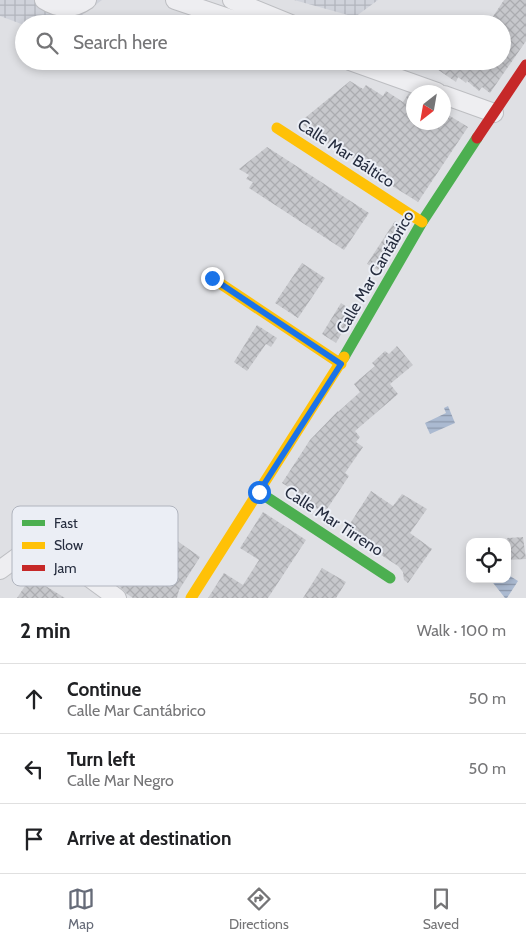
<!DOCTYPE html>
<meta charset="utf-8">
<style>
body{margin:0;font-family:Cabin,sans-serif;background:#f2f2f2;color:#202124}
.controls{position:absolute;right:15px;bottom:15px;display:grid;overflow:hidden;border-radius:10px;box-shadow:0 2px 8px #0003}
.controls button{width:45px;height:45px;display:grid;place-items:center;padding:0;border:0;border-bottom:1px solid #e0e0e0;background:#fff;color:#202124;font:25px sans-serif}
.compass{position:absolute;left:406px;top:85px;width:45px;height:45px;border-radius:50%;background:#fff;box-shadow:0 2px 8px #0003;rotate:211deg}
.stop{position:absolute;width:15px;height:15px;margin:-11px;border:4px solid #1a73e8;border-radius:50%;background:#fff}
.stop.end{background:#1a73e8;border-color:#fff;box-shadow:0 1px 5px #0008}
.list{margin:0;padding:0;list-style:none}
h2{display:flex;justify-content:space-between;align-items:center;height:65px;margin:0;padding:0 20px;font-size:21px}
h2 small{font-size:16px;font-weight:400;color:#757577}
.list li{display:grid;grid-template-columns:32px 1fr auto;gap:15px;align-items:center;box-sizing:border-box;height:70px;padding:0 20px;border-top:1px solid #e0e0e0}
.list b{display:block;font-size:19px;white-space:nowrap}
.list p{margin:0;font-size:16px;white-space:nowrap;color:#757577}
.list em{font-size:16px;font-style:normal;color:#757577}
.icon{flex:none;width:28px;height:28px;fill:none;stroke:currentColor;stroke-width:2;stroke-linecap:round;stroke-linejoin:round}
.map{position:relative;flex:none;width:526px;height:598px;overflow:hidden}
.search{position:absolute;background:#fff;box-shadow:0 2px 8px #0003;left:15px;right:15px;top:15px;height:55px;display:flex;align-items:center;gap:12px;box-sizing:border-box;padding:0 18px;border-radius:28px;color:#757577;font-size:19px}
.sheet{height:275px;background:#fff}
nav{display:flex;justify-content:space-around;align-items:center;box-sizing:border-box;height:70px;border-top:1px solid #e0e0e0;background:#fff;font-size:14px;color:#757577}
nav a{display:grid;justify-items:center;gap:2px}
nav .on{color:#666b78}
.map>svg:first-child{display:block}
.industrial{fill:url(#industrial-grid)}
.water{fill:url(#water-rules)}
.building{fill:url(#building-cross-hatch)}
.lines{fill:none;stroke-linecap:round;stroke-linejoin:round}
.street-casing{stroke:#bdbec2;stroke-width:20}
.street{stroke:#eeeef1;stroke-width:18}
.fast{stroke:#4caf50;stroke-width:11}
.slow{stroke:#ffc107;stroke-width:11}
.jam{stroke:#c62828;stroke-width:11}
.route{stroke:#1a73e8;stroke-width:6}
.labels{text-anchor:middle;dominant-baseline:central;stroke-width:4;stroke-linejoin:round;paint-order:stroke}
.street-label{font-size:16px;fill:#252c3e;stroke:#ebeef5}
.key{fill:#ebeef5;stroke:#b0b4be;stroke-width:1}
.key-label{font-size:14px;fill:#252c3e}
</style>
<div class="map">
<svg width="526" height="598" viewBox="0 0 526 598">
<defs>
<pattern id="industrial-grid" width="8" height="8" patternUnits="userSpaceOnUse" patternTransform="scale(1.25)"><rect width="8" height="8" fill="#d0d3db"/><path d="M0 4h8M4 0v8" fill="none" stroke="#b2b5bd"/></pattern>
<pattern id="water-rules" width="6" height="5" patternUnits="userSpaceOnUse" patternTransform="scale(1.25)"><rect width="6" height="5" fill="#abbad1"/><path d="M0 2.5h6" fill="none" stroke="#8b97ab"/></pattern>
<pattern id="building-cross-hatch" width="8" height="8" patternUnits="userSpaceOnUse" patternTransform="scale(1.25)"><rect width="8" height="8" fill="#c7c8cc"/><path d="M0 0l8 8M0 8l8-8" fill="none" stroke="#abacb0"/></pattern>
</defs>
<rect width="100%" height="100%" fill="#dfe0e4"/>
<!-- industrial -->
<path class="industrial" d="M0 0H102L70 24H24V25L0 16Z
M294 0H378L355 17Z"/>
<!-- water -->
<path class="water" d="M448 406 455 423 430 434 425 423 446 413 444 408Z
M507 576H510L518 581 507 598H505L490 579H507Z"/>
<!-- building -->
<path class="building" d="M504 0H526V41L490 93 482 87 479 91 467 81 466 83 458 77 456 82 425 61H502V24H488Z
M350 81 363 89 366 85 383 96 386 91 403 102 409 93 414 95V122H444L445 113 468 127 418 202 378 177 368 167 366 169 350 156 349 158 331 146 300 122Z
M267 147 369 213 344 250 249 188 253 182 246 179 249 175 239 169Z
M395 221 403 227 378 270 367 264Z
M302 263 325 278 298 318 275 303Z
M341 303 354 312 336 343 322 334Z
M257 325 277 338 271 347 266 344 247 371 234 362Z
M397 346 413 365 390 384 398 394 355 431 360 437 356 442 363 447 345 473 349 476 325 512 315 508 304 499 305 497 282 483 310 440 338 411V412L360 392 354 384 375 366 372 363 385 351 389 354Z
M371 491 393 506 402 494 427 509 410 533 432 549 408 583 404 580 403 572 398 566 366 545 368 542 346 530Z
M263 512 306 540 268 598H208L224 573 243 585 259 560 240 548Z
M523 537 526 559 507 560V538Z
M176 540 200 557 179 590 177 598H133L127 594 120 587 131 570 149 582Z
M322 568 346 582 336 598H303Z
M31 577 65 598H17Z"/>
<g class="lines">
<!-- street casing -->
<g class="street-casing">
<path id="street" d="M44 0C58 9 73 10 87 0
M175 0 246 24
M232 0 291 24
M350 61 437 92
M444 95 494 113
M0 570 30 548H49L117 598"/>
</g>
<!-- street -->
<use href="#street" class="street"/>
<!-- fast -->
<path class="fast" d="M344 357 422 222 477 138
M259 492 390 578"/>
<!-- slow -->
<path class="slow" d="M277 128 422 222
M212 278 341 364
M191 598 344 357"/>
<!-- jam -->
<path class="jam" d="M477 138 526 65"/>
</g>
<g class="lines">
<!-- route -->
<path class="route" d="M212 278 341 364 259 492"/>
</g>
<g class="labels">
<!-- street labels -->
<g class="street-label">
<text transform="translate(346 153) rotate(33)">Calle Mar Báltico</text>
<text transform="translate(375 272) rotate(-60)">Calle Mar Cantábrico</text>
<text transform="translate(334 521) rotate(33)">Calle Mar Tirreno</text>
</g>
</g>
<!-- legend -->
<rect x="12" y="506" width="166" height="80" rx="8" class="key"/>
<rect x="22" y="520" width="23" height="6" fill="#4caf50"/>
<rect x="22" y="542" width="23" height="7" fill="#ffc107"/>
<rect x="22" y="565" width="23" height="6" fill="#c62828"/>
<g class="key-label">
<text x="54" y="528">Fast</text>
<text x="54" y="550">Slow</text>
<text x="54" y="573">Jam</text>
</g>
</svg>
<div class="controls">
<button><svg class="icon" aria-label="locate" viewBox="0 0 24 24"><circle cx="12" cy="12" r="6"/><path d="M12 2v4M12 18v4M2 12h4M18 12h4"/></svg></button>
</div>
<svg class="compass" viewBox="-18 -18 36 36"><path d="M0-13l5 13h-10z" fill="#e53935"/><path d="M0 13l5-13h-10z" fill="#757577"/></svg>
<div class="stop" style="left:259px;top:492px"></div>
<div class="stop end" style="left:212px;top:278px"></div>
<div class="search"><svg class="icon" aria-label="search" viewBox="0 0 24 24"><circle cx="10" cy="10" r="6"/><path d="M15 15l6 6"/></svg>Search here</div>
</div>
<section class="sheet">
<h2>2 min<small>Walk · 100 m</small></h2>
<ul class="list">
<li><svg class="icon" aria-label="ahead" viewBox="0 0 24 24"><path d="M12 20V5M6 11l6-6 6 6"/></svg><div><b>Continue</b><p>Calle Mar Cantábrico</p></div><em>50 m</em></li>
<li><svg class="icon" aria-label="left" viewBox="0 0 24 24"><path d="M17 20v-9H6M10 6l-5 5 5 5"/></svg><div><b>Turn left</b><p>Calle Mar Negro</p></div><em>50 m</em></li>
<li><svg class="icon" aria-label="arrive" viewBox="0 0 24 24"><path d="M6 21V4h12l-3 4 3 4H6"/></svg><div><b>Arrive at destination</b></div></li>
</ul>
</section>
<nav>
<a class="on"><svg class="icon" aria-label="map" viewBox="0 0 24 24"><path d="M3 6l6-2 6 2 6-2v14l-6 2-6-2-6 2zM9 4v14M15 6v14"/></svg>Map</a>
<a><svg class="icon" aria-label="directions" viewBox="0 0 24 24"><path d="M12 3l9 9-9 9-9-9zM9 14v-3h6M13 9l2 2-2 2"/></svg>Directions</a>
<a><svg class="icon" aria-label="saved" viewBox="0 0 24 24"><path d="M7 4h10v16l-5-4-5 4z"/></svg>Saved</a>
</nav>
